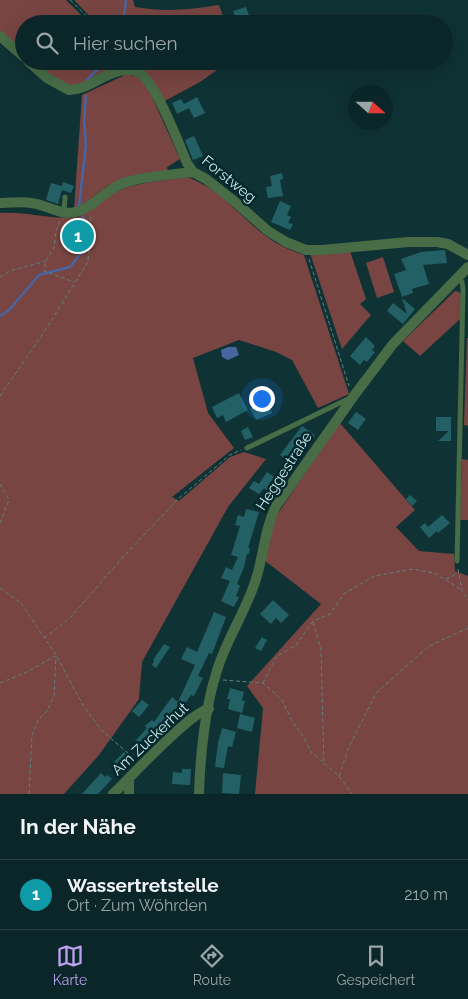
<!DOCTYPE html>
<html lang="de">
<meta charset="utf-8">
<style>
body{margin:0;font-family:Raleway,sans-serif;background:#142e30;color:#f1f3f6}
.compass{position:absolute;left:348px;top:85px;width:45px;height:45px;border-radius:50%;background:#0b2628;box-shadow:0 5px 20px #0002;rotate:111deg}
.you{position:absolute;left:261px;top:398px;width:18px;height:18px;margin:-12px;border:4px solid #fff;border-radius:50%;background:#1a73e8;box-shadow:0 0 0 8px #1a73e833}
.badge{display:grid;place-items:center;width:32px;height:32px;border-radius:50%;background:#bca0f2;color:#fff;font-size:16px;font-weight:700}
.pin{position:absolute;translate:-50% -50%;border:2px solid #fff;box-shadow:0 1px 5px #0006}
.list{margin:0;padding:0;list-style:none}
h2{display:flex;justify-content:space-between;align-items:center;height:65px;margin:0;padding:0 20px;font-size:21px}
h2 small{font-size:16px;font-weight:400;color:#9aa5a8}
.list li{display:grid;grid-template-columns:32px 1fr auto;gap:15px;align-items:center;box-sizing:border-box;height:70px;padding:0 20px;border-top:1px solid #2b4345}
.list b{display:block;font-size:19px;white-space:nowrap}
.list p{margin:0;font-size:16px;white-space:nowrap;color:#9aa5a8}
.list em{font-size:16px;font-style:normal;color:#9aa5a8}
.icon{flex:none;width:28px;height:28px;fill:none;stroke:currentColor;stroke-width:2;stroke-linecap:round;stroke-linejoin:round}
.map{position:relative;flex:none;width:468px;height:794px;overflow:hidden}
.search{position:absolute;background:#0b2628;box-shadow:0 5px 20px #0002;left:15px;right:15px;top:15px;height:55px;display:flex;align-items:center;gap:12px;box-sizing:border-box;padding:0 18px;border-radius:28px;color:#9aa5a8;font-size:19px}
.sheet{height:135px;background:#0b2628}
nav{display:flex;justify-content:space-around;align-items:center;box-sizing:border-box;height:70px;border-top:1px solid #2b4345;background:#0b2628;font-size:14px;color:#9aa5a8}
nav a{display:grid;justify-items:center;gap:2px}
nav .on{color:#bca0f2}
.map>svg:first-child{display:block}
.green{fill:#784542}
.water{fill:#4865a2}
.lines{fill:none;stroke-linecap:round;stroke-linejoin:round}
.stream{stroke:#4865a2;stroke-width:2.5}
.building{fill:#236066}
.path{stroke:#5e7f82;stroke-width:1;stroke-dasharray:4 2.5;stroke-linecap:butt}
.service{stroke:#476c46;stroke-width:5}
.minor{stroke:#476c46;stroke-width:10}
.labels{text-anchor:middle;dominant-baseline:central;stroke-width:5;stroke-linejoin:round;paint-order:stroke}
.street-label{font-size:15px;fill:#c8e7ea;stroke:#04282b}
</style>
<div class="map">
<svg width="468" height="794" viewBox="0 0 468 794">
<rect width="100%" height="100%" fill="#0f3235"/>
<!-- green -->
<path class="green" d="M0 0H66L90 24H24V52L0 32Z
M74 0H133L135 7C165 12 189 10 219 5L226 24H97Z
M34 61H230L200 82 161 103 138 69C124 73 81 89 70 86 55 82 45 71 34 61Z
M127 74 138 77 148 88 180 159 167 167 168 171 130 178 109 185 89 200 74 209 82 95Z
M186 177C218 187 238 214 263 234 276 244 289 250 304 255L349 394 318 408 292 360 276 352 239 340 193 358 208 413 234 448 172 497 179 501 230 457 244 452 266 459 228 507 142 662 139 699 99 755 64 794H0V213C26 211 51 220 76 217 86 216 102 199 111 194 133 182 162 181 186 177Z
M350 251 366 299 360 304 371 315 342 349 310 253Z
M383 257 394 292 377 298 366 263Z
M455 291 459 292 461 295 460 319 420 356 403 341Z
M467 338H468V426L464 425Z
M339 422 415 510 396 527 419 551 454 554 455 571 468 576V794H255L263 708 247 686 321 604 264 560 275 518Z
M462 459 468 460V520H460Z"/>
<!-- water -->
<path class="water" d="M228 347H236L239 355 228 360 222 357 221 350Z"/>
<g class="lines">
<!-- stream -->
<path class="stream" d="M123 24 126 0
M87 80 106 61
M79 206 86 145 84 121 86 96
M0 316 9 310 39 275 70 267 81 253 84 236 83 217"/>
</g>
<!-- building -->
<path class="building" d="M246 7 252 24H238L233 11Z
M197 97 205 113 194 118 189 108 177 114 172 103 181 99 184 104Z
M194 136 203 156 193 160 185 140Z
M282 173 283 179 280 180 283 196 268 198 266 187 272 186 270 176Z
M63 182 74 186 71 193 62 190 58 204 46 200 51 183 62 186Z
M280 201 291 206 287 215 291 217 288 223 293 224 290 230 271 222Z
M445 250 447 263 423 265 429 284 412 289 413 293 402 297 394 274 406 270 401 259 421 252Z
M402 298 415 309 403 324 387 311 393 303 407 314Z
M366 337 375 346 372 350 375 352 367 362 364 360 360 365 350 356Z
M239 393 248 410 226 422 223 415 217 418 212 407Z
M267 401 272 413 256 420 250 408Z
M356 412 366 419 358 430 348 423Z
M436 417H451V441H438L449 431H436Z
M302 426 315 435 294 466 280 455Z
M248 427 253 437 245 440 241 431Z
M267 472 283 483 274 495 264 488 259 494 249 488 254 481 259 484Z
M410 495 417 501 412 506 406 499Z
M246 509 259 512 248 548H250L249 554H247L244 567 237 584 240 586 236 596 239 597 234 607 221 601 230 581 221 578 226 567 232 570 238 557 231 555 240 526 235 525 238 515 244 517Z
M442 515 450 523 438 533 437 531 429 538 420 527 425 523 428 527Z
M273 600 289 615 281 623 276 618 271 624 260 614Z
M214 612 226 617 212 654 209 653 198 676 203 678 194 696 191 695 169 725 152 742 142 754 132 745 147 728 145 726 152 720 154 722 172 697 178 702 195 665 181 659 187 647 197 652Z
M262 637 267 640 261 651 255 648Z
M164 644 170 647 156 668 152 665 154 661 153 660Z
M230 688 244 692 242 700 245 701 242 713 228 709 230 699H227Z
M142 700 149 705 139 717 132 711Z
M240 714 255 718 252 732 237 728Z
M222 728 236 732 232 747 228 746 224 768 215 767 218 743Z
M124 752 132 762 121 771 113 763Z
M182 769H191L190 785 172 784 173 772 182 773Z
M101 773 105 777 107 775 112 779 98 794H82Z
M223 773 241 775 239 794 222 793Z"/>
<g class="lines">
<!-- path -->
<path class="path" d="M70 0 95 24
M60 221 56 231 54 248 46 261 44 271 74 282
M309 259 349 386
M0 277 10 271 46 261
M0 396 44 332 88 262 91 215
M0 484 9 500 0 523
M458 569 462 590 468 600
M446 579 453 576 457 572
M0 588 21 603 56 655 83 705 101 730 135 759
M313 622 321 650 324 765
M44 638 70 618 123 557 178 499 230 455 241 450
M223 680 263 683 282 700 292 721 304 738 311 752 339 776 352 794
M0 683 27 672 55 656
M263 683 276 657 296 645 313 621 330 614 344 594 374 576 413 569 434 573 462 590
M339 776 348 749 376 693 429 646 468 628
M29 794 32 735 38 720 47 711 54 696 56 656"/>
<!-- service -->
<path class="service" d="M64 212 65 197
M247 448 350 398
M457 561 463 289 462 282 459 278"/>
<!-- minor -->
<path class="minor" d="M0 36 24 57
M28 61 47 78 69 90C88 90 101 75 119 71 125 70 132 69 138 72 156 82 178 142 187 163L193 172 206 179 234 201 268 231 286 242 306 250H322L408 242H437L448 244 468 255
M0 203C10 203 21 201 31 203 45 204 61 216 75 212 91 209 105 191 121 184 143 176 169 175 193 172
M113 794C130 778 191 711 209 709
M129 794V779
M199 794C200 758 205 708 216 674 225 641 246 612 256 579 264 554 264 531 276 506L353 397 393 344 468 267"/>
</g>
<g class="labels">
<!-- street labels -->
<g class="street-label">
<text transform="translate(229 179) rotate(39)">Forstweg</text>
<text transform="translate(284 471) rotate(-57)">Heggestraße</text>
<text transform="translate(150 739) rotate(-43)">Am Zuckerhut</text>
</g>
</g>
</svg>
<svg class="compass" viewBox="-18 -18 36 36"><path d="M0-13l5 13h-10z" fill="#e53935"/><path d="M0 13l5-13h-10z" fill="#9aa5a8"/></svg>
<div class="you"></div>
<div class="pin badge" style="left:78px;top:236px;background:#0f9aa8">1</div>
<div class="search"><svg class="icon" aria-label="search" viewBox="0 0 24 24"><circle cx="10" cy="10" r="6"/><path d="M15 15l6 6"/></svg>Hier suchen</div>
</div>
<section class="sheet">
<h2>In der Nähe<small></small></h2>
<ul class="list">
<li><span class="badge" style="background:#0f9aa8">1</span><div><b>Wassertretstelle</b><p>Ort · Zum Wöhrden</p></div><em>210 m</em></li>
</ul>
</section>
<nav>
<a class="on"><svg class="icon" aria-label="map" viewBox="0 0 24 24"><path d="M3 6l6-2 6 2 6-2v14l-6 2-6-2-6 2zM9 4v14M15 6v14"/></svg>Karte</a>
<a><svg class="icon" aria-label="directions" viewBox="0 0 24 24"><path d="M12 3l9 9-9 9-9-9zM9 14v-3h6M13 9l2 2-2 2"/></svg>Route</a>
<a><svg class="icon" aria-label="saved" viewBox="0 0 24 24"><path d="M7 4h10v16l-5-4-5 4z"/></svg>Gespeichert</a>
</nav>
